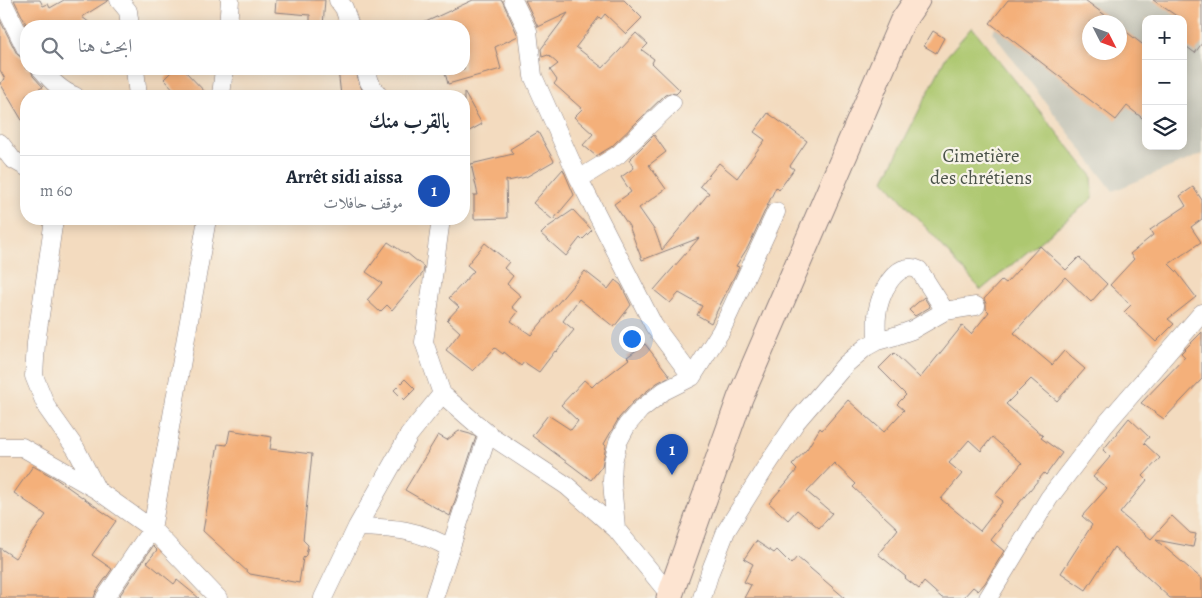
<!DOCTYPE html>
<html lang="ar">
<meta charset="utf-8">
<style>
body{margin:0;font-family:Alegreya,Amiri,serif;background:#f6f6f7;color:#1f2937;direction:rtl}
.controls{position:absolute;right:15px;top:15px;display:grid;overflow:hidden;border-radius:10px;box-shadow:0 2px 12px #0003}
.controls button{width:45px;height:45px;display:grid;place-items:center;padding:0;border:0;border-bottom:1px solid #e0e1e3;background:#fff;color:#1f2937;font:25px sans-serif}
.compass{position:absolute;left:1082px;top:15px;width:45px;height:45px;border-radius:50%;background:#fff;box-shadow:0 2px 12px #0003;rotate:132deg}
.you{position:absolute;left:631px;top:338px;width:18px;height:18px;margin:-12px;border:4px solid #fff;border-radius:50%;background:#1a73e8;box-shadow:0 0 0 8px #1a73e833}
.badge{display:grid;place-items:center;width:32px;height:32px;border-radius:50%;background:#b45309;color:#fff;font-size:16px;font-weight:700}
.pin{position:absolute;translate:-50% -41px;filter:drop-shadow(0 1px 2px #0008)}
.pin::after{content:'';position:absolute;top:26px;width:18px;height:15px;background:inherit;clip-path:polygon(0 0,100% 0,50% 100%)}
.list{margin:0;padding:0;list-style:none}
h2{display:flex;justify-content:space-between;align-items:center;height:65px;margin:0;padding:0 20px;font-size:21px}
h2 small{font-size:16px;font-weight:400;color:#747a83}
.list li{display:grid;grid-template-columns:32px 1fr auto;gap:15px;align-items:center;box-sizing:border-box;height:70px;padding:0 20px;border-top:1px solid #e0e1e3}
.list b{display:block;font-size:19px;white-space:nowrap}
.list p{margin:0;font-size:16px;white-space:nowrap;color:#747a83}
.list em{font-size:16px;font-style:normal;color:#747a83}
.icon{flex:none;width:28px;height:28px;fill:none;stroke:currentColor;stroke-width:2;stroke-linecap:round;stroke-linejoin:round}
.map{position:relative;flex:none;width:1202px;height:598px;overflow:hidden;direction:ltr}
.search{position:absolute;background:#fff;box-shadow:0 2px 12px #0003;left:20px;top:20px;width:450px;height:55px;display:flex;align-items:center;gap:12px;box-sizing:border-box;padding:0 18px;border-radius:20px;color:#747a83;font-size:19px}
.panel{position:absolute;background:#fff;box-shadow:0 2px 12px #0003;left:20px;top:90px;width:450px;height:135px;border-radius:20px;direction:rtl}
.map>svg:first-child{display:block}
.industrial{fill:#c5c5b8;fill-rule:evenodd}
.green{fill:#adc86f;stroke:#687555}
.building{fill:#f4b07a;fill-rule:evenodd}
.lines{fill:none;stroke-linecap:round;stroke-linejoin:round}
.minor-casing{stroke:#8a7e7d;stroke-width:19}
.secondary-casing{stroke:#8a7e7d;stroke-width:27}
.minor{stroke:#fff;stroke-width:18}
.secondary{stroke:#fde4d1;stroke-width:25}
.labels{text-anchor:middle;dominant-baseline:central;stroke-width:4.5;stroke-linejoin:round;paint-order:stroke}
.park-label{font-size:19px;fill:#4c544b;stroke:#f7f3e8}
</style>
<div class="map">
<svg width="1202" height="598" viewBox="0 0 1202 598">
<rect width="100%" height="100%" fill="#f7f3e8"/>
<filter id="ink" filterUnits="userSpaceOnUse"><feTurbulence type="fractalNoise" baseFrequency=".02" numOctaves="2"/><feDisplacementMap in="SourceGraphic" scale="10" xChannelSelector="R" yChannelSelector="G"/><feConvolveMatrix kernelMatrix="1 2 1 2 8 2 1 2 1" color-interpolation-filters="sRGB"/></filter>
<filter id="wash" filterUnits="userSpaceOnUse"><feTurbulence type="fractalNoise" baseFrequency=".0096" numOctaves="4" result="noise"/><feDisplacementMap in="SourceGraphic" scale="20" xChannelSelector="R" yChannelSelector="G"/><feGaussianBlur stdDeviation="1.12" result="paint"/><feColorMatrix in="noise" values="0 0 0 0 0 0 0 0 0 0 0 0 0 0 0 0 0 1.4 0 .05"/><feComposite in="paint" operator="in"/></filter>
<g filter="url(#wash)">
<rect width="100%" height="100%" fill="#f3dbbf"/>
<!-- industrial -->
<path class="industrial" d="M1015 0H1202V154L1113 191 992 32ZM1146 19H1183V146H1146ZM1090 22H1120V52H1090Z"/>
<!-- green -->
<path class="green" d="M972 27 1092 176 1093 198 981 290 884 180 946 57Z"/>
<g id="blocks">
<!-- building -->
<path class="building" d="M14 0H40L43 6 48 4 50 8 64 0H109L82 17 94 26H27Z
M276 0H325L323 26H310V15L275 12Z
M473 0H502L518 36 495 47 501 69 448 84 444 69H464V26H417Z
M525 0H624L642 18 626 34 605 14 601 19 599 17 576 47 603 68 636 33 648 44 642 50 654 59 652 63 680 90 676 94 670 93 665 95 611 147 596 156 583 145 593 134 574 117 582 109 554 84 557 80 550 70 558 64 548 55 542 57 541 49 568 13 538 27Z
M1008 0H1085L1114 22H1090V52H1120V27L1146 47V121L1127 106 1116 120 990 23Z
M1153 0H1202V43L1195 53 1183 44V19H1181Z
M0 20 17 54 22 58 26 69H31L33 76 43 87 26 96V127L0 83 5 79 0 70Z
M933 31 944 38 936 53 924 46Z
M174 69H183L209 96H180L164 79Z
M338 69H355L364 96H341Z
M464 92 482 124 464 134Z
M768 113 807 141 790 166 794 169 779 190 776 187 748 247 736 266 739 267 711 323 697 315 702 306 679 293 670 303 654 290 699 238 642 260 629 226 614 204 631 192 621 177 634 168 629 160 654 135 666 152 649 165 666 189 639 208 655 231 662 250 709 193 700 186 719 163 737 178 765 140 754 132Z
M538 132 554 161 526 177 508 181 506 180 507 218 474 219V195H478L471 164 513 154 510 149Z
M563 169 574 195 553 220 533 203Z
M1193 187 1202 200V219L1191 227 1201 242 1169 264 1177 272 1196 297 1168 319 1174 324 1156 342 1124 312 1131 305 1110 285 1134 259 1130 254 1153 235 1150 230 1186 206 1180 196Z
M573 210 592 230 582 240 580 238 566 256 541 234 548 227Z
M388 242 406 254 407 253 424 267 423 273 392 310 387 305 380 312 367 300 382 283 366 272Z
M485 243 509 262 504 268 513 276 507 284 521 296 512 307 518 312 511 321 531 335 585 271 608 289 615 280 621 285 631 305 614 327 579 299 563 321 574 330 556 352 555 351 539 372 524 362 521 366 504 352 503 354 495 348 473 371 446 350 460 332 447 320 459 307 449 298 474 271 467 265Z
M1040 246 1066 270 1079 257 1107 284 1091 302 1065 277 1014 333 1052 365 1064 351 1085 369 1057 401 1031 379 1006 404 1043 436 1041 438 1062 453 1046 475 1044 473 1001 525 1002 526 991 540 1004 551 985 583 978 591 973 587 963 598H942L924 582 919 589 905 578 906 577 878 554 898 529 853 487 856 484 834 463 807 492 832 513 819 528 797 510 788 520 769 503 797 470 792 465 807 449 820 428 822 430 848 400 884 432 904 410 897 404 906 395 879 368 894 353 920 378 962 326 971 334 989 312 986 309V304L984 299 1002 280 1006 283ZM992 437 1022 463 995 495 1003 501 980 531 941 499 962 474 949 463 969 440 981 451Z
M924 297 930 307 915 316 909 310Z
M1202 332V379L1164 419 1141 403 1185 357 1181 353Z
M645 344 670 376 657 383 633 402 619 418 604 444 606 446 602 466 591 480 532 436 548 415 571 430 578 421 561 405 584 380 592 387 597 382 598 383 629 359 627 357Z
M405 379 415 389 404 400 394 390Z
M1129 418 1149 437 1144 443 1160 458 1143 476 1147 480 1120 513 1151 539 1172 516 1190 533 1196 534 1193 547 1156 540 1202 579V598H1170L1114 547 1086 590 1061 573 1092 525 1082 516 1107 488 1093 477 1110 457 1103 450Z
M230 430 272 437 270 449 312 454 303 540 308 545 306 555 303 558 299 583 250 574 203 531 218 444 227 445Z
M459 431 470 434 476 437 450 516 405 490 438 435 447 440Z
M33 466 55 478 116 521 92 555 112 569 96 592 94 598H0V548L15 558 46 515 14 493Z
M756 541 774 553 777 550 791 564 797 557 845 598H744L751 585 744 582 753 564 744 559Z
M153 546 157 550 147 562 174 584 177 580 199 598H118Z"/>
</g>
</g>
<g filter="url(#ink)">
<use href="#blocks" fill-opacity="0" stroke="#8a7e7d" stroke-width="1"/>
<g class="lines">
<!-- minor casing -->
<g class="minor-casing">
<path id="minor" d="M2 0 26 49
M119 0 128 11 130 26
M338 0 344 8 350 26
M513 0 528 31 533 76 579 179 654 326 692 377
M228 26 230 0
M41 69C51 80 61 91 75 96
M135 69 138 96
M365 69 369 82 379 96
M221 96 224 69
M0 143 12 159 26 167
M579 179 618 155 672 103
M54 219 36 343 34 376 47 408 76 449 97 490
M441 219 424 342 442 394
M877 341C877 333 876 324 877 316 878 297 895 258 919 270L945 311
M0 447H22L97 490 152 529 218 598
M357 527C394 528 419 529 451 549
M616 529 612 481 613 462 618 442 627 425 640 410 664 391 692 377 721 331 776 212
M105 598 152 529 207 219
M323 598 357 527 409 435 442 394 488 434 567 486 616 529 670 595
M434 598 488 434
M702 598 710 572 726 531 764 470 796 422 845 365 866 347 877 341 895 336 912 330 945 311 976 306
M988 598 1049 498 1105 425 1202 313"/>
</g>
<!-- secondary casing -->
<g class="secondary-casing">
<path id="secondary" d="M669 598 740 398 902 22 917 0"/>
</g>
<!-- minor -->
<use href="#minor" class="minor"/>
<!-- secondary -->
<use href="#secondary" class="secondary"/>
</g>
</g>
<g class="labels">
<!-- park labels -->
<g class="park-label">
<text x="981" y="156">Cimetière<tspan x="981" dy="22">des chrétiens</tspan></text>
</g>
</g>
</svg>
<div class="controls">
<button>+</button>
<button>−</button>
<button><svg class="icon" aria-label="layers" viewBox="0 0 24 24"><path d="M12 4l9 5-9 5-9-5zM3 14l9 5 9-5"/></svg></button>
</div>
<svg class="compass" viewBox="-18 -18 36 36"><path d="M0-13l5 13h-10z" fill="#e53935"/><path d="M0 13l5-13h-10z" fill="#747a83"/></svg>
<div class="you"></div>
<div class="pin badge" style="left:672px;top:475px;background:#1a4fb4">1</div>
<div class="search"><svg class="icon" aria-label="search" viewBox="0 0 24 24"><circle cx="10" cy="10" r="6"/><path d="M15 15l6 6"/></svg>ابحث هنا</div>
<section class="panel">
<h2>بالقرب منك<small></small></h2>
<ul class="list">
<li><span class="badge" style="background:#1a4fb4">1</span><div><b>Arrêt sidi aissa</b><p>موقف حافلات</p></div><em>60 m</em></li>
</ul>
</section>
</div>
